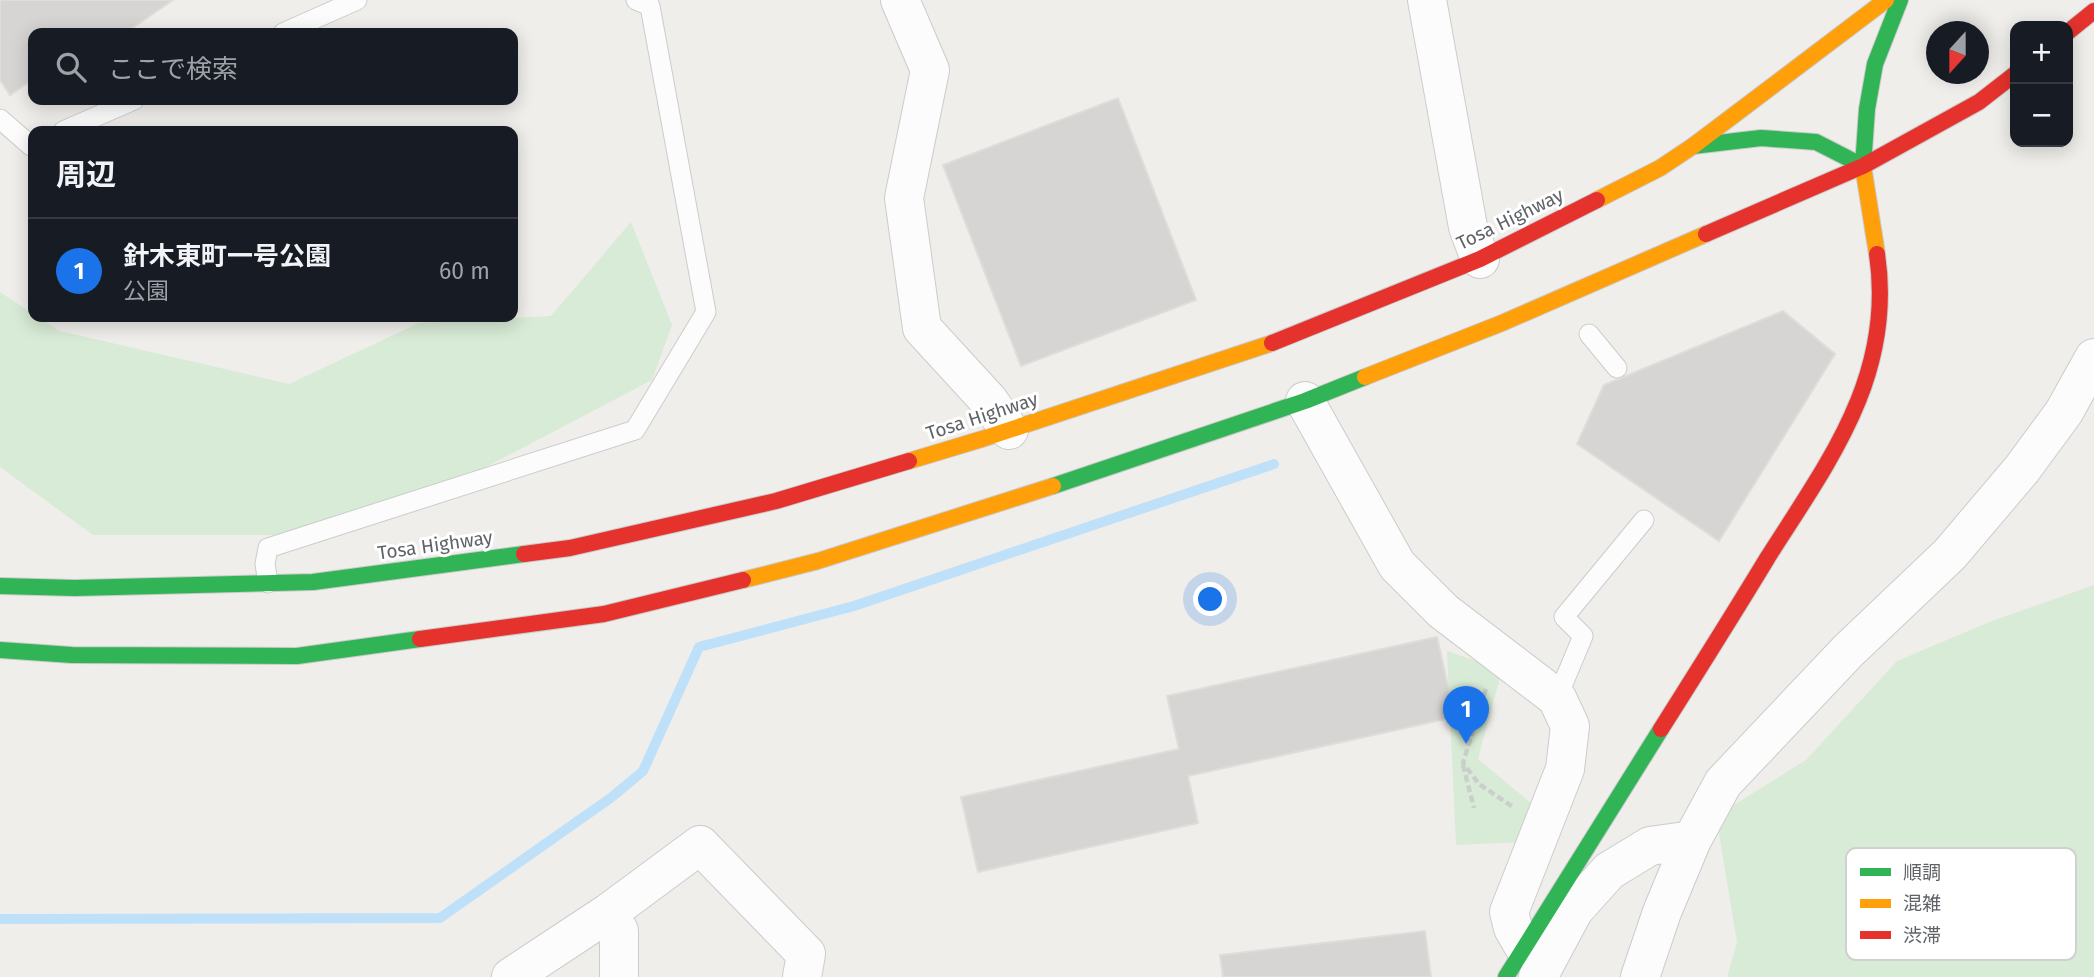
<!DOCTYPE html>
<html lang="ja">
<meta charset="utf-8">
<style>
body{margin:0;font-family:"Fira Sans","Noto Sans JP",sans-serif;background:#20242c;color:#f1f3f6}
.controls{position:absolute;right:21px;top:21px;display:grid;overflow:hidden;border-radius:14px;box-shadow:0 4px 18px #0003}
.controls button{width:63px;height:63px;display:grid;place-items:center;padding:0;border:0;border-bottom:2px solid #363941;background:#171b24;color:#f1f3f6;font:35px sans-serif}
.compass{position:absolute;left:1926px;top:21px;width:63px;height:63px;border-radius:50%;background:#171b24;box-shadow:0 4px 18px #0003;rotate:201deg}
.you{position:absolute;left:1211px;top:600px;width:24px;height:24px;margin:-18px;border:5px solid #fff;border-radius:50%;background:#1a73e8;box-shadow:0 0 0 10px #1a73e833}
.badge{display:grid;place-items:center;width:46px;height:46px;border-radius:50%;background:#1a73e8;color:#fff;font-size:23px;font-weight:700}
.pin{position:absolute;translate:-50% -58px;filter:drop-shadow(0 2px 4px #0008)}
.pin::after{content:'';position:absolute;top:37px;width:24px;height:21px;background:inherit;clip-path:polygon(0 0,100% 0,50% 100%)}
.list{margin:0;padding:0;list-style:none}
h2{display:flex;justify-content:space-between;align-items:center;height:91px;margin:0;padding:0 28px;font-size:30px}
h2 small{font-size:23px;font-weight:400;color:#9ea1a6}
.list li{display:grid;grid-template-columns:46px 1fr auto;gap:21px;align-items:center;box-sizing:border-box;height:105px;padding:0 28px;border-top:2px solid #363941}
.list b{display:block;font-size:26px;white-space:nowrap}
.list p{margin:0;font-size:23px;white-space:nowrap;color:#9ea1a6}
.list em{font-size:23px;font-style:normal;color:#9ea1a6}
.icon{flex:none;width:38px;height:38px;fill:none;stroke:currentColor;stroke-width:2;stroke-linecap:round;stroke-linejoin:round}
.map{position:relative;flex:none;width:2094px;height:977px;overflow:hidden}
.search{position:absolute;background:#171b24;box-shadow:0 4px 18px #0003;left:28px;top:28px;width:490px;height:77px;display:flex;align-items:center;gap:18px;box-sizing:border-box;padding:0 24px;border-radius:14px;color:#9ea1a6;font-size:26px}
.panel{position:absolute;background:#171b24;box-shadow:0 4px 18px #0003;left:28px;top:126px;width:490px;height:196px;border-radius:14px}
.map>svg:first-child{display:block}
.green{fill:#d8ebd6}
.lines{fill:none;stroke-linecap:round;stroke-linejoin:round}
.stream{stroke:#bfe0f9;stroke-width:10}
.building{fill:#d6d5d3;stroke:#deddd9;stroke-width:2}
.lane-casing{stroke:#cbcccc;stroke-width:21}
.street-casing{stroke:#cbcccc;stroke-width:40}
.fast-casing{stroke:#cacacb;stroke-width:18}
.slow-casing{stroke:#cacacb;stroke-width:18}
.jam-casing{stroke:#cacacb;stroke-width:18}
.path{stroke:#cacfcc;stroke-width:4.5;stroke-dasharray:7 3.5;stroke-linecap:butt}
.lane{stroke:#fdfcfc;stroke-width:19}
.street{stroke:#fdfcfc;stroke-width:38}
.fast{stroke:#30b455;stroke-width:16}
.slow{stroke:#ff9f0a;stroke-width:16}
.jam{stroke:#e5322d;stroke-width:16}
.labels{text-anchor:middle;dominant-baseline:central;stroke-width:6;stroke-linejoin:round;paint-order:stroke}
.street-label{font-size:19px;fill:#5f6368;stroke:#fff}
.key{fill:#fff;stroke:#cfd0d2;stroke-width:2}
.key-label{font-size:19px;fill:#5f6368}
</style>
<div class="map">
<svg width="2094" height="977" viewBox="0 0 2094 977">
<rect width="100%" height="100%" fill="#efeeea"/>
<!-- green -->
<path class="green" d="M631 222 672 325 652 380 440 491 276 535H93L0 467V292L33 314V317H37L60 331 289 384 419 323 551 316Z
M2094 585V977H1727L1737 942 1716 816 1806 760 1897 661 1992 621Z
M1447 651 1502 670 1478 759 1537 808 1522 842 1456 845Z"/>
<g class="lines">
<!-- stream -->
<path class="stream" d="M0 919 440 918 612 797 643 771 699 647 854 606 1274 464"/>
</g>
<!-- building -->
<path class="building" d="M0 0H173L125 33H33V88L29 82 10 95 0 80Z
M1118 98 1196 300 1021 366 943 165Z
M1783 311 1835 354 1719 541 1577 444 1604 385Z
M1437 637 1455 717 1188 776 1198 823 978 872 961 797 1179 749 1167 696Z
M1425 931 1431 977H1223L1220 955Z"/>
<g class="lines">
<!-- lane casing -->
<g class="lane-casing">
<path id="lane" d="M283 33 357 0
M0 119 31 146 33 145
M63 131 134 100
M1589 334 1617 368
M268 583 265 564 268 548 635 430 706 312 650 6 636 0
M1557 698 1583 636 1564 617 1644 520"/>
</g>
<!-- street casing -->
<g class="street-casing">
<path id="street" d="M900 0 930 70 904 198 922 328 989 401 1009 430
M1427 0 1468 227 1480 259
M1305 401 1397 565 1443 611 1557 698 1570 726 1565 769 1509 912 1513 928 1524 947
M608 913 619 931V977
M511 977 608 913 700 845 806 954 802 977
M1538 977 1574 910 1609 871 1650 846 1692 840 1723 783 1848 651 1950 554 2022 469 2064 412 2094 358
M1640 977 1662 912 1692 840"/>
</g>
<!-- fast casing -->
<g class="fast-casing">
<path id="fast" d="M1693 146 1761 138 1816 142 1863 166
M1863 166 1867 109 1875 64 1900 0
M1053 486 1305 401 1365 377
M0 586 75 588 313 582 524 554
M0 650 72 655 297 656 420 639
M1506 977 1661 729"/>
</g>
<!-- slow casing -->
<g class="slow-casing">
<path id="slow" d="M1863 166 1877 254
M1597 200 1660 168 1693 146 1886 0
M1365 377 1502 323 1706 234
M909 461 982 439 1272 343
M743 580 818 561 1053 486"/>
</g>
<!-- jam casing -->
<g class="jam-casing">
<path id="jam" d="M2068 32 2094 11
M1706 234 1863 166 1979 102 2015 74
M1272 343 1480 259 1597 200
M524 554 570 548 776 501 909 461
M420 639 604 614 743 580
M1661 729C1697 672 1733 615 1768 557 1829 461 1895 375 1877 254"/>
</g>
<!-- path -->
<path class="path" d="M1486 689 1463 763 1479 784 1513 807
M1463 765 1474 808"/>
<!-- lane -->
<use href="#lane" class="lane"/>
<!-- street -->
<use href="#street" class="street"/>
<!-- fast -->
<use href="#fast" class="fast"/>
<!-- slow -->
<use href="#slow" class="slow"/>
<!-- jam -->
<use href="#jam" class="jam"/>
</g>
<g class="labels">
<!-- street labels -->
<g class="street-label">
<text transform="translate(1510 219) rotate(-26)">Tosa Highway</text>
<text transform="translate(982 416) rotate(-18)">Tosa Highway</text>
<text transform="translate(435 545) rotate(-8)">Tosa Highway</text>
</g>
</g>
<!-- legend -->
<rect x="1846" y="848" width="230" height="112" rx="10" class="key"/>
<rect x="1860" y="868" width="31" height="8" fill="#30b455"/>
<rect x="1860" y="899" width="31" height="9" fill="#ff9f0a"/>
<rect x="1860" y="931" width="31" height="8" fill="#e5322d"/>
<g class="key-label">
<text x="1903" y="879">順調</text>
<text x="1903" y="910">混雑</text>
<text x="1903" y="942">渋滞</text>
</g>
</svg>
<div class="controls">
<button>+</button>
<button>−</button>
</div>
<svg class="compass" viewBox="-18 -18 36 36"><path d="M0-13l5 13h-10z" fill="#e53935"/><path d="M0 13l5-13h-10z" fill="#9ea1a6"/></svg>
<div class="you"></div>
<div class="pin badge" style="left:1466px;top:744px">1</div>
<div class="search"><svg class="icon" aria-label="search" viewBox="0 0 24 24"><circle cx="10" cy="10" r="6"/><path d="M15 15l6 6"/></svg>ここで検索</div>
<section class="panel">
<h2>周辺<small></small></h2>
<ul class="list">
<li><span class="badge">1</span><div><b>針木東町一号公園</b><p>公園</p></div><em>60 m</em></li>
</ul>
</section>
</div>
